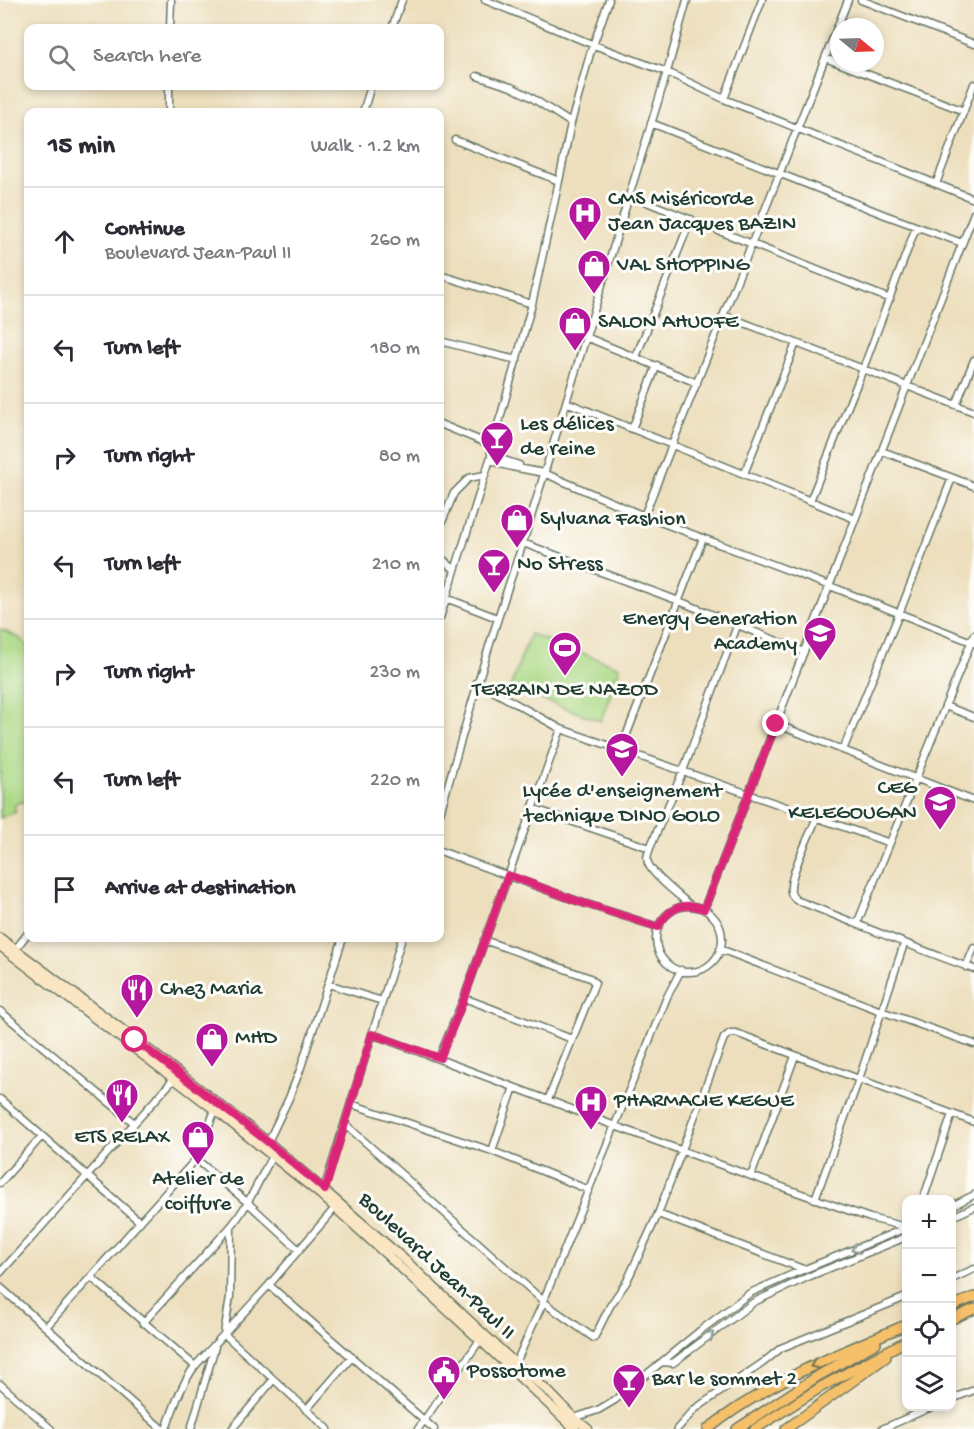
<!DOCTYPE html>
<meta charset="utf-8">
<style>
body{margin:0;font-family:"Gochi Hand",sans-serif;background:#f7f7f7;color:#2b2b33}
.controls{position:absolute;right:18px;bottom:18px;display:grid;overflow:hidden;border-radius:12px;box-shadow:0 3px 9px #0003}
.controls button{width:54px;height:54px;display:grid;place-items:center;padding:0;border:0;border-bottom:2px solid #e1e1e2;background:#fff;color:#2b2b33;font:30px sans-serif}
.compass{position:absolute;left:830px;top:18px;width:54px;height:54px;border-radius:50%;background:#fff;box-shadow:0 3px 9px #0003;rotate:109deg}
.stop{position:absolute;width:18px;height:18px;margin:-14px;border:4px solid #db2777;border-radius:50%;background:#fff}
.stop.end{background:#db2777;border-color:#fff;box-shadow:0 2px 6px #0008}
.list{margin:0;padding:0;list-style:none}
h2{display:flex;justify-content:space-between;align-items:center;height:78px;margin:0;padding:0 24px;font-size:26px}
h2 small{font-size:20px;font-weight:400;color:#7c7c81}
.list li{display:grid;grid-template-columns:39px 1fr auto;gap:18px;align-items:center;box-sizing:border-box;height:108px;padding:0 24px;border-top:2px solid #e1e1e2}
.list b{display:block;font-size:22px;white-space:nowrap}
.list p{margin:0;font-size:20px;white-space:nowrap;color:#7c7c81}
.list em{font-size:20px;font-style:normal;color:#7c7c81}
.icon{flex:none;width:33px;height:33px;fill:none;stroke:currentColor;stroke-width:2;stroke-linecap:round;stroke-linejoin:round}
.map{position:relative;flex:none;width:974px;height:1429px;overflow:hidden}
.search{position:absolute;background:#fff;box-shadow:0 3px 9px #0003;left:24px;top:24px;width:420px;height:66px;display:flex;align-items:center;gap:15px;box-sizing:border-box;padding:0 21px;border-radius:12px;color:#7c7c81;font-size:22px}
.panel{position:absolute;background:#fff;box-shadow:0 3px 9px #0003;left:24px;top:108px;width:420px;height:834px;border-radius:12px}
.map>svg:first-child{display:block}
.green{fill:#acd985;stroke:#668b5c;stroke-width:1.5}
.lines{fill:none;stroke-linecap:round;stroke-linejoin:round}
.minor-casing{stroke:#677664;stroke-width:9}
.secondary-casing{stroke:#677664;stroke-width:11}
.primary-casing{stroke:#677664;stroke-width:12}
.minor{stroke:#fff;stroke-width:6}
.secondary{stroke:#fbe6c4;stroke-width:8}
.primary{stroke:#f6c06b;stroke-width:9}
.oneway{stroke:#8f9e9a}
.oneway2{stroke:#80784d}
.route{stroke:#db2777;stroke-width:8}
.labels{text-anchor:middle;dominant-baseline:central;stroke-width:6;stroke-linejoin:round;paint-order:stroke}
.poi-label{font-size:22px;fill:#1f3d34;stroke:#fdfcf7;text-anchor:start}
.street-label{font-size:22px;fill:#1f3d34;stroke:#fdfcf7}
</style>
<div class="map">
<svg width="974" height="1429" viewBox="0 0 974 1429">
<rect width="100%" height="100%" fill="#fdfcf7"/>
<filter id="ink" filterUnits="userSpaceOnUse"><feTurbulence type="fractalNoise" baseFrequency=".0167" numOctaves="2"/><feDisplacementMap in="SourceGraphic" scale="12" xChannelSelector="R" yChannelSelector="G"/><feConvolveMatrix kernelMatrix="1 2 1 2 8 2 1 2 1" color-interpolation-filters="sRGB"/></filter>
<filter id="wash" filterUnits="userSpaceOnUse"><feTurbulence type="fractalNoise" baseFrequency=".008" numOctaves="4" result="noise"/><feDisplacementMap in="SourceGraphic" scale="24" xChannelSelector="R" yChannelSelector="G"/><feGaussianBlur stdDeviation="1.35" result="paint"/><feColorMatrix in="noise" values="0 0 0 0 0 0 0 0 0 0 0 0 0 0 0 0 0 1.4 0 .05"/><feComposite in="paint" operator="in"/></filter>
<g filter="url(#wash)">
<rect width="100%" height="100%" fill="#eddfbd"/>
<!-- green -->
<path class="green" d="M0 629 19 638 28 646V803L19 802 14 806 16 811 0 818Z
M530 634 620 667 601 721 510 688Z"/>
</g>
<g filter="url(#ink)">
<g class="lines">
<!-- minor casing -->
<g class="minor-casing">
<path id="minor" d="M485 0 594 45 667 72 724 99 974 199
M861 0 974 44
M170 28 171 0
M392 28 402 0
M825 58 964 111
M477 76 511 87 529 96 571 123
M724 99 762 0
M169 112V86
M363 112 371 86
M651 123 885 215 962 243
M455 140 559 181
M936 184 974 84
M629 195 890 299
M440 275 532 304
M724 315 974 412
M586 337 697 383
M440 341 471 349 517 360
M636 357 691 219
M566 402 855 519
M956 405 974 360
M440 424 491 445
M632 429 657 365
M882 451 974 486
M492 456 519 465
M490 459 500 464 512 467 544 473 644 516 830 586 974 643
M744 474 796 343
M810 501 863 369 916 227
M644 516 848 0
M440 527 454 493 469 478 485 475
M523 543 679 601 804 652
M440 557 454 569
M446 598 497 618
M440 618 491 456V445L501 415 532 304 559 181 571 123 590 54 609 0
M477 682 561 729 890 843
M945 706 974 717
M776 724 974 801
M621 749 703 538
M843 750 899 614 952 478
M532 808 650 848 683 771 737 626
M440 813C466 722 492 632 523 543L667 72 687 0
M816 819C810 835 791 872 791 887 790 893 792 896 796 900 856 923 914 948 974 969
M650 848C648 853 646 858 648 863 652 875 680 896 690 905
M440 851 580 902 658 927
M656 939a33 33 0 1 1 66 0a33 33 0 1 1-66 0Z
M704 909 974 213
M857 924 974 635
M484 940 590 978 595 983 548 1100
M720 949 881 1011 974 1044
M14 951 28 933
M966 967 974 948
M328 984 382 1001
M464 998 572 1039
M0 1011 134 1123
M372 1034 548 1100 615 1126 751 1176 870 1218 906 1227
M439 1058 464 998 561 729
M0 1099 140 1222
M351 1104 492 1151 589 1190
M345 1124 550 1307 594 1338 610 1306 627 1281 658 1214 724 1038 730 1033H736L974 1122
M268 1142 289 1098 300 1070 343 938
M492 1151 514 1087
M196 1159 247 1202 299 1250
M751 1176 795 1056
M0 1183 42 1136
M323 1193 402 938
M815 1199 859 1079 904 944
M923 1200 952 1114
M952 1206 974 1195
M658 1214 803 1269
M952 1217 974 1207
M231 1228 230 1297 224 1334 328 1429
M0 1273 174 1079
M91 1277 195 1366
M952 1279 974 1269
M269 1285 434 1429
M0 1287 162 1429
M143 1323 221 1237C244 1216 257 1184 272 1156
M46 1327 196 1159 215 1110
M662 1362 673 1363 754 1302 810 1276 906 1237
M515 1365 541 1307 667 997 681 970
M0 1384 51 1429
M952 1399 974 1390
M306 1410 352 1357
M574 1418 598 1410 615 1400 701 1330 750 1293 793 1274 906 1228
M166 1429C174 1407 181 1385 195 1366L269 1285 335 1208
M191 1429 215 1347
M232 1429 273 1380
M418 1429 480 1340
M677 1429 695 1409 764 1362 781 1348 906 1297
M882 1429 934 1406"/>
</g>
<!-- secondary casing -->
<g class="secondary-casing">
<path id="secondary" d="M0 938 136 1040 268 1142 406 1261 474 1325 516 1364 549 1392 574 1418 588 1429
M0 946 215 1110 321 1195 480 1340 575 1429"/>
</g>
<!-- primary casing -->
<g class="primary-casing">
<path id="primary" d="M952 1306 974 1297
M952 1319 974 1309
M708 1429C768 1382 837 1354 906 1325
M737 1429 818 1376 876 1343
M755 1429 821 1387 906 1341
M786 1429 886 1357"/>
</g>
<!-- minor -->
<use href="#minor" class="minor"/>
<!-- secondary -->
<use href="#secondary" class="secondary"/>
<!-- primary -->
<use href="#primary" class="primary"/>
</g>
<!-- one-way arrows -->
<defs><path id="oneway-chevron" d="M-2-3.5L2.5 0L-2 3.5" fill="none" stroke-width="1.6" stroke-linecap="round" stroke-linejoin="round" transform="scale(1.5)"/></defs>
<g class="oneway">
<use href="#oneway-chevron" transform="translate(855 1249) rotate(158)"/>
<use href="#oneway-chevron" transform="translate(710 1335) rotate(-37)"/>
</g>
<use class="oneway2" href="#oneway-chevron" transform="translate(814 1365) rotate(154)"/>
</g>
<g class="lines" filter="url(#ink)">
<!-- route -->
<path class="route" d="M135 1040 268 1142 325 1190 372 1034 440 1058 464 999 508 875 580 902 658 927C669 908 683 901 704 909L776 724"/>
</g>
<!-- icons -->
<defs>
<g id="hospital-pin" transform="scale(1.725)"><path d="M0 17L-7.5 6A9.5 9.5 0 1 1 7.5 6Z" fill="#b5179e" stroke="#fdfcf7"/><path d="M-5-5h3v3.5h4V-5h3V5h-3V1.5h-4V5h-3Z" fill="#fff"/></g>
<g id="shop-pin" transform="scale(1.725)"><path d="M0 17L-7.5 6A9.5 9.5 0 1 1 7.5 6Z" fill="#b5179e" stroke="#fdfcf7"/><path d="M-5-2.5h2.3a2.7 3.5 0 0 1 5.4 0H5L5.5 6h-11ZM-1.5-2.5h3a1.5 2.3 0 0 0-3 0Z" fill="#fff"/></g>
<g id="bar-pin" transform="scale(1.725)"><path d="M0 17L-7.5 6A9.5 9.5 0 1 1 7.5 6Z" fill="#b5179e" stroke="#fdfcf7"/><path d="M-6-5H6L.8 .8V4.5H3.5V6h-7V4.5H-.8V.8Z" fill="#fff"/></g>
<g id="university-pin" transform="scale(1.725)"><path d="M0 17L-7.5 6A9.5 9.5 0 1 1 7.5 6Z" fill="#b5179e" stroke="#fdfcf7"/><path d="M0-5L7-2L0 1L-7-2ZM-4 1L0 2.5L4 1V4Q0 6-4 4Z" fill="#fff"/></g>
<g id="stadium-pin" transform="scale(1.725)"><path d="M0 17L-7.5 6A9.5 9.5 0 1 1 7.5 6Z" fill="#b5179e" stroke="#fdfcf7"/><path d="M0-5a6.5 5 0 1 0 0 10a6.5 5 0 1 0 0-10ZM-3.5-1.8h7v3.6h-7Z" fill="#fff"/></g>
<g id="school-pin" transform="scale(1.725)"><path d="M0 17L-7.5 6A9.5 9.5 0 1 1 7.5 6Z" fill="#b5179e" stroke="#fdfcf7"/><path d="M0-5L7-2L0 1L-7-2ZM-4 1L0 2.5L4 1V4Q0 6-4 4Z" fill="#fff"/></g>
<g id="restaurant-pin" transform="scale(1.725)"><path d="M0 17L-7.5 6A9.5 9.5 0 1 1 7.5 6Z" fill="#b5179e" stroke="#fdfcf7"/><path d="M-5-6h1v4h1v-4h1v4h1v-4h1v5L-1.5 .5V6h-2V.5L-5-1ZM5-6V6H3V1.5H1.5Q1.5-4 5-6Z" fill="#fff"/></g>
<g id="civic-pin" transform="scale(1.725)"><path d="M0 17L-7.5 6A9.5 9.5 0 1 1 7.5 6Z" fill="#b5179e" stroke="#fdfcf7"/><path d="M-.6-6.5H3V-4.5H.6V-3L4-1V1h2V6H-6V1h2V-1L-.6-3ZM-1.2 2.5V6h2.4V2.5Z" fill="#fff"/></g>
</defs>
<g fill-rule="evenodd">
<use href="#hospital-pin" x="585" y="213"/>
<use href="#shop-pin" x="594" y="266"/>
<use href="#shop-pin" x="575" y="323"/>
<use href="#bar-pin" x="497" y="438"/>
<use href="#shop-pin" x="517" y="520"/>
<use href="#bar-pin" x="494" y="565"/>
<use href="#university-pin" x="820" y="633"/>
<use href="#stadium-pin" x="565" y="648"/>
<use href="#school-pin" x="622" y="749"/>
<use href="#school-pin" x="940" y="802"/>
<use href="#restaurant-pin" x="137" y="990"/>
<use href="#shop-pin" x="212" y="1039"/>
<use href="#restaurant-pin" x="122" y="1095"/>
<use href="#hospital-pin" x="591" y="1102"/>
<use href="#shop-pin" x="198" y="1137"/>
<use href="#civic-pin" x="444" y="1372"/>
<use href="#bar-pin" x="629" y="1380"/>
</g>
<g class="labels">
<!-- poi labels -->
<g class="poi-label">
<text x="608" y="200">CMS Miséricorde<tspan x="608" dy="25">Jean Jacques BAZIN</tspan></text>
<text x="617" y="266">VAL SHOPPING</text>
<text x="598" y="323">SALON AHUOFE</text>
<text x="520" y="425">Les délices<tspan x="520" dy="25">de reine</tspan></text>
<text x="540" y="520">Sylvana Fashion</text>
<text x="517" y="565">No Stress</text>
<text x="797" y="620" text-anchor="end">Energy Generation<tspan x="797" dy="25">Academy</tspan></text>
<text x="565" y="691" text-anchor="middle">TERRAIN DE NAZOD</text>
<text x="917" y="789" text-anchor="end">CEG<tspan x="917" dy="25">KELEGOUGAN</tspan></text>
<text x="622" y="792" text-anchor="middle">Lycée d'enseignement<tspan x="622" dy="25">technique DINO GOLO</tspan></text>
<text x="160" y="990">Chez Maria</text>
<text x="235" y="1039">MHD</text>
<text x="614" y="1102">PHARMACIE KEGUE</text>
<text x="122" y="1138" text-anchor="middle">ETS RELAX</text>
<text x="198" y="1180" text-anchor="middle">Atelier de<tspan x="198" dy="25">coiffure</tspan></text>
<text x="467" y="1372">Possotome</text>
<text x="652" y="1380">Bar le sommet 2</text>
</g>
<!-- street labels -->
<g class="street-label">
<text transform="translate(436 1267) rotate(43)">Boulevard Jean-Paul II</text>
</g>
</g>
</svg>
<div class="controls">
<button>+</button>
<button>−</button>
<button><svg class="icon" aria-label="locate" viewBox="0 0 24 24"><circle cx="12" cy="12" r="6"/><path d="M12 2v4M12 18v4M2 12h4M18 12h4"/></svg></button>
<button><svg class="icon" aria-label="layers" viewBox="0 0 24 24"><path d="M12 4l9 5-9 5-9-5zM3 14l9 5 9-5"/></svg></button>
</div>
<svg class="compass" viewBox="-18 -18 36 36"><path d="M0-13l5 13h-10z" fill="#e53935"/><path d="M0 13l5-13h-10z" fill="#7c7c81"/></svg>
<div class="stop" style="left:135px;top:1040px"></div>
<div class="stop end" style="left:776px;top:724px"></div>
<div class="search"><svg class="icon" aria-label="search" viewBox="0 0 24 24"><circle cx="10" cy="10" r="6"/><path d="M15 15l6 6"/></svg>Search here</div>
<section class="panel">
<h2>15 min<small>Walk · 1.2 km</small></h2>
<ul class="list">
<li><svg class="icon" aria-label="ahead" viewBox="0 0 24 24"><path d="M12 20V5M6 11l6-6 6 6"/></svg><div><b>Continue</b><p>Boulevard Jean-Paul II</p></div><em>260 m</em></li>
<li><svg class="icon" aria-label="left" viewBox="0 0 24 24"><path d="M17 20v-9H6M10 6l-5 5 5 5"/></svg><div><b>Turn left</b></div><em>180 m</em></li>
<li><svg class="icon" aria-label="right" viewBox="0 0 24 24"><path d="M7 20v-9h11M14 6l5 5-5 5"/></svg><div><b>Turn right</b></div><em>80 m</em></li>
<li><svg class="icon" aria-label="left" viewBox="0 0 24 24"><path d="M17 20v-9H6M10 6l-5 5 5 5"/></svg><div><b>Turn left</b></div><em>210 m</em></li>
<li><svg class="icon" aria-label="right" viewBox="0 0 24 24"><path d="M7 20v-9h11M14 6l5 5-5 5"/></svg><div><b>Turn right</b></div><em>230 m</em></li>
<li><svg class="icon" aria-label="left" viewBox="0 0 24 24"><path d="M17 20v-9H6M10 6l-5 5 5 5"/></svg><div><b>Turn left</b></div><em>220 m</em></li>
<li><svg class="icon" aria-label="arrive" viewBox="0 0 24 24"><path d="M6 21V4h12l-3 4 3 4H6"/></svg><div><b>Arrive at destination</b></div></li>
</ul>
</section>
</div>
